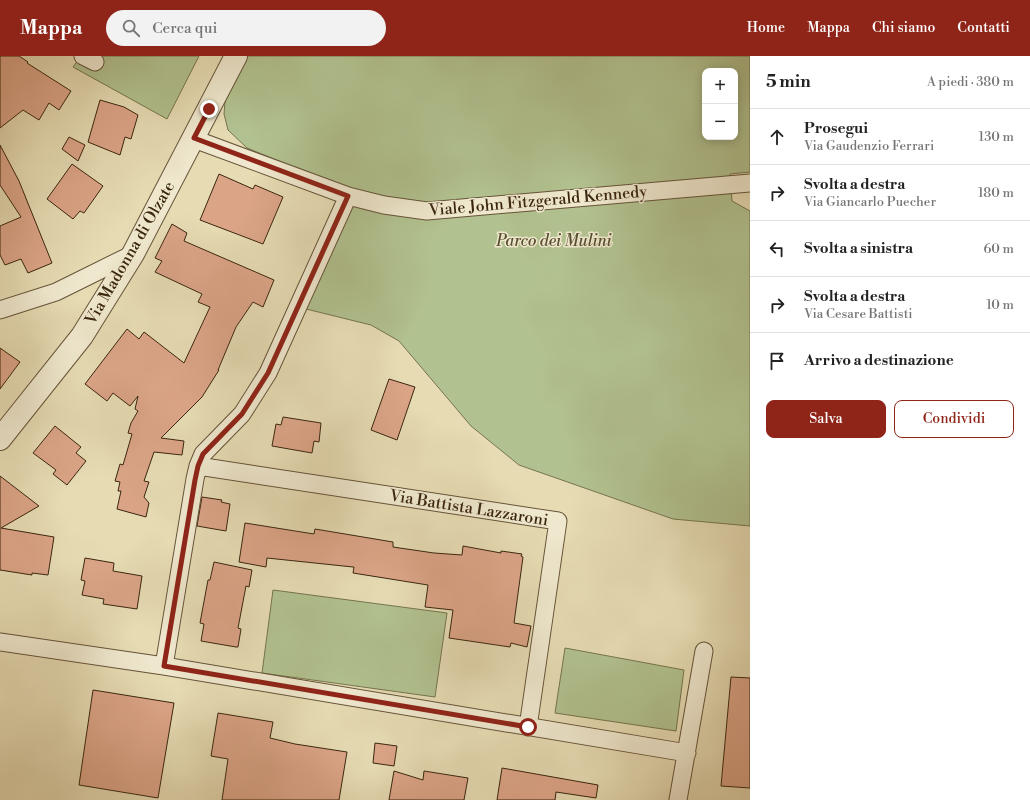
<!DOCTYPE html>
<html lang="it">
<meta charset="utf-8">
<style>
body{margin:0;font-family:"Libre Bodoni",serif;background:#f2f2f2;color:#222}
.controls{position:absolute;right:12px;top:12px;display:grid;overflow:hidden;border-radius:8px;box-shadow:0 2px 10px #0003}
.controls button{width:36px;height:36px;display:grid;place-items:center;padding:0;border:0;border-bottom:1px solid #e0e0e0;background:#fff;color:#222;font:20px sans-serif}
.stop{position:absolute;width:12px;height:12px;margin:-9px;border:3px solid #8f2418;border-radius:50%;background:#fff}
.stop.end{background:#8f2418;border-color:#fff;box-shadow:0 1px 4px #0008}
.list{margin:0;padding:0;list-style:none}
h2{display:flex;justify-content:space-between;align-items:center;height:52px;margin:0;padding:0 16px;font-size:17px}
h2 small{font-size:13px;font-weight:400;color:#767676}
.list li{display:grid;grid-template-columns:26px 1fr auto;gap:12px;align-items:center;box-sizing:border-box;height:56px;padding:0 16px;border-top:1px solid #e0e0e0}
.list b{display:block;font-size:15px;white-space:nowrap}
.list p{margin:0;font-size:13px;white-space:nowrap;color:#767676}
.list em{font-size:13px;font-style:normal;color:#767676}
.actions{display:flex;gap:8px;padding:12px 16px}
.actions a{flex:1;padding:9px 0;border:1px solid #8f2418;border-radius:8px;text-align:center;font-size:14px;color:#8f2418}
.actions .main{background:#8f2418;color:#fff}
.icon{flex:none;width:22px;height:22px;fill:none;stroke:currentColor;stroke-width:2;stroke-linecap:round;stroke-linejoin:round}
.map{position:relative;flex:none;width:750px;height:744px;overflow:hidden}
header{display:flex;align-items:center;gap:24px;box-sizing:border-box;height:56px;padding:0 20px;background:#8f2418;color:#fff}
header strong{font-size:19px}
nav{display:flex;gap:22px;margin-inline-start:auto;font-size:14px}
.search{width:280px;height:36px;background:#f2f2f2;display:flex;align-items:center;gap:10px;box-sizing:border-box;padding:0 14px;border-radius:22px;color:#767676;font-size:15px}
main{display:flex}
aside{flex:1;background:#fff}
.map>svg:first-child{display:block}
.green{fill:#b1c18f;stroke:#76744f;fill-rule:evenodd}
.building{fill:#dba487;stroke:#3b260f}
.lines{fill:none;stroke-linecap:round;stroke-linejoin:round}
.minor-casing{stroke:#665338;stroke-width:19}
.tertiary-casing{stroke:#665338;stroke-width:24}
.minor{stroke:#efe8ce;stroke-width:17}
.tertiary{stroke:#efe8ce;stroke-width:22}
.route{stroke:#8f2418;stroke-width:5}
.labels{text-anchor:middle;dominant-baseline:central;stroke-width:3;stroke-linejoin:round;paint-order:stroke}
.street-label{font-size:16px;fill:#3b260f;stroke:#efe8ce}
.park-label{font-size:16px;font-style:italic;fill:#584d2f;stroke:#efe8ce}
</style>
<header>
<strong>Mappa</strong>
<div class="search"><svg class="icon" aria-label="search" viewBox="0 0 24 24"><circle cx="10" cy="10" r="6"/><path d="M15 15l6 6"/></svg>Cerca qui</div>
<nav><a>Home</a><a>Mappa</a><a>Chi siamo</a><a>Contatti</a></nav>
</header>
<main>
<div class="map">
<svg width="750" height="744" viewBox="0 0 750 744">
<rect width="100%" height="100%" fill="#e6dbb3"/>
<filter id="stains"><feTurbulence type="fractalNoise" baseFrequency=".005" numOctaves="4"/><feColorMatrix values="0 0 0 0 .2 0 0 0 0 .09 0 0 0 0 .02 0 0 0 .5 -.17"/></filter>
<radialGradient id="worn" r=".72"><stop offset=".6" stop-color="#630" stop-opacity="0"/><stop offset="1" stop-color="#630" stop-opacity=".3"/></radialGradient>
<!-- green -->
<path class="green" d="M81 0H199L167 63 73 11Z
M244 0H750V116L730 118 732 145 750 155V470L673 463 519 409 471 370 399 285 371 269 294 250 333 157 343 129 320 122 247 92 228 74 224 58 226 34ZM705 15H735V81H705Z
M273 534 447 557 435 641 262 617Z
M565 592 684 614 676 675 555 657Z"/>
<!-- building -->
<path class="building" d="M0 0H19L28 6 27 7 71 35 59 54 49 47 39 64 23 54 0 72Z
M100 44 124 51 138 59 131 83 125 81 120 99 88 86Z
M69 81 85 89 78 105 62 93Z
M0 89 19 125 52 207 28 217 21 203 5 209 0 199V170L21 161 0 129Z
M72 108 103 130 84 157 80 155 73 163 47 143Z
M219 118 253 133 255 129 283 141 263 188 200 164Z
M172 168 187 177 184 185 274 224 263 251 253 246 236 271 218 314H219L202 341 161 382 184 385 182 399 154 396 144 425 149 426 144 441 149 447 146 461 117 453 121 435H118L120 426 115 425 120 408 123 409 132 378 128 377 131 367 138 355 135 353 138 340 130 350 113 337 107 345 85 328 127 273 139 283 144 276 184 307 210 251 198 246 202 238 155 216 162 205 155 202Z
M0 292 20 306 0 333Z
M389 323 415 331 397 384 371 374Z
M283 361 321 367 319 386 314 385 312 397 272 390 276 368 281 369Z
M55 370 81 391 76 397 86 405 67 429 53 418 56 414 33 397Z
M0 420 39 450 1 472 54 481 48 519 32 517V519L0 514Z
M202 441 222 444 221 446 230 448 226 475 197 470Z
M245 467 314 478 315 473 393 486V491L434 497 462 499 463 490 501 497V495L522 498 521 500 523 501 514 567 531 570 527 591 511 587 510 591 449 582 453 554 425 551 428 529 353 517 354 511H353L267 502 266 511 239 506Z
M85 502 114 507 113 515 142 520 137 553 103 548 104 543 82 539 85 525 81 524Z
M214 506 252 514 249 531 246 530 238 572 241 573 238 591H236L201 585 204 568 200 567 208 524H210Z
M731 621 750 622V732L721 730Z
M93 634 174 647 158 742 79 729Z
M218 657 273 666 270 682 295 688 347 696 339 744H222L228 703 211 700Z
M375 687 397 690 394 710 373 707Z
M502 712 598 729 596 742 556 736 555 744H497Z
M394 715 423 724 424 715 468 722 464 744H389Z"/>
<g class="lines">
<!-- minor casing -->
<g class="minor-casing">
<path id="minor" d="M83 0 95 6
M194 83 348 140 384 149 427 155 750 127
M0 254 56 236 133 198
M198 410 558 465 528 671
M0 586 164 610 687 697
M164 610 195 423 198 410 203 398 242 358 268 317 348 140
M678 744 704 595"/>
</g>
<!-- tertiary casing -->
<g class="tertiary-casing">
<path id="tertiary" d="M0 383 82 280 133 198 236 0"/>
</g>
<!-- minor -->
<use href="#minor" class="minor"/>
<!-- tertiary -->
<use href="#tertiary" class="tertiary"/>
</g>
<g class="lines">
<!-- route -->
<path class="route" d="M209 53 194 82 348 140 268 317 242 358 203 398 198 410 195 424 164 610 528 671"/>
</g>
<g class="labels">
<!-- street labels -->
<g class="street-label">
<text transform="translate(538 145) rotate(-5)">Viale John Fitzgerald Kennedy</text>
<text transform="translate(130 197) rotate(-60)">Via Madonna di Olzate</text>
<text transform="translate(469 452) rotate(9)">Via Battista Lazzaroni</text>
</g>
<!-- park labels -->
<g class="park-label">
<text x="554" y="185">Parco dei Mulini</text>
</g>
</g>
<rect width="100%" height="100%" filter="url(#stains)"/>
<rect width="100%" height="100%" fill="url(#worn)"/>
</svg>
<div class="controls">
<button>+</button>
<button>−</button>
</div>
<div class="stop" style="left:528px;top:671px"></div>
<div class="stop end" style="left:209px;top:53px"></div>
</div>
<aside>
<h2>5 min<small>A piedi · 380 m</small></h2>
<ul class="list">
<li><svg class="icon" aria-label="ahead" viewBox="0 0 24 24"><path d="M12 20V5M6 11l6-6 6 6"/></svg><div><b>Prosegui</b><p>Via Gaudenzio Ferrari</p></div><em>130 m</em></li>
<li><svg class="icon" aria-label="right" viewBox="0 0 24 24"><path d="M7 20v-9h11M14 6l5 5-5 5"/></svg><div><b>Svolta a destra</b><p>Via Giancarlo Puecher</p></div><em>180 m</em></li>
<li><svg class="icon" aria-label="left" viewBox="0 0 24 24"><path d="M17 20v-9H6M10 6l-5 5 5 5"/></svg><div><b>Svolta a sinistra</b></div><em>60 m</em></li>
<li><svg class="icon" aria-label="right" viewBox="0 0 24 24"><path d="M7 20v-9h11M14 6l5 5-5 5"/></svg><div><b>Svolta a destra</b><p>Via Cesare Battisti</p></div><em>10 m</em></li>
<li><svg class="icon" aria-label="arrive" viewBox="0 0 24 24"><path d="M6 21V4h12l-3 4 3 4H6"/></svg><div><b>Arrivo a destinazione</b></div></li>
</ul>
<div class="actions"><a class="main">Salva</a><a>Condividi</a></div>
</aside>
</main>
